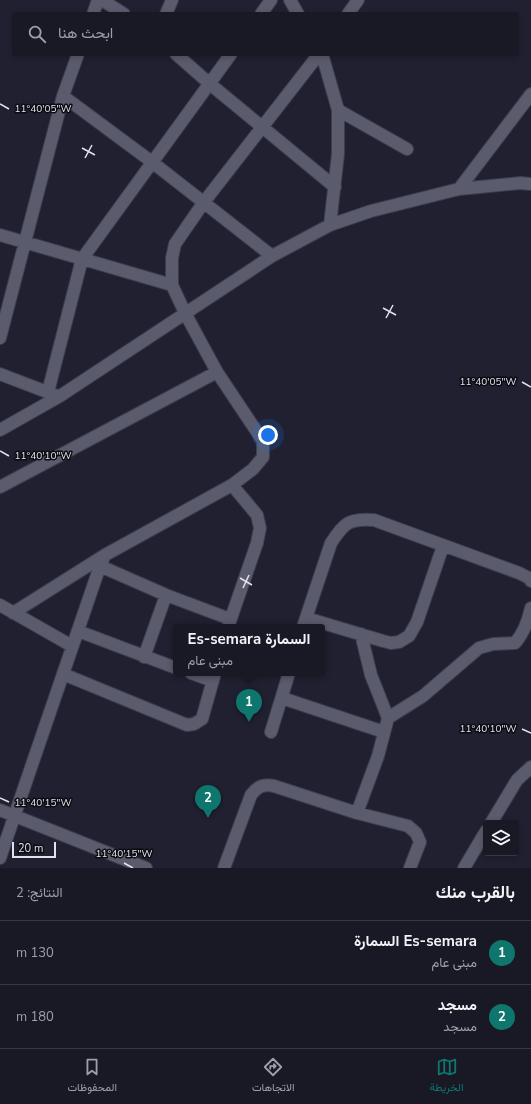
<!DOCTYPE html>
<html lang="ar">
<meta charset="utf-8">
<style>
body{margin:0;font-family:"Nunito Sans",Vazirmatn,sans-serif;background:#262532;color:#f1f3f6;direction:rtl}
.controls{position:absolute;right:12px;bottom:12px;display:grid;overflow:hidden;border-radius:4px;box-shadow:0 2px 6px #0003}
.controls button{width:36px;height:36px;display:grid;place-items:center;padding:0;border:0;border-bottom:1px solid #373742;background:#191825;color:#f1f3f6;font:20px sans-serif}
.scale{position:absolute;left:12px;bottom:10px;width:44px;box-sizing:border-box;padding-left:4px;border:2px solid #e2e2ee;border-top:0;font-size:11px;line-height:14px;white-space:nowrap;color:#e2e2ee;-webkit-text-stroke:3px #0b0b12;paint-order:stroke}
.you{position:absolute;left:268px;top:435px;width:14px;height:14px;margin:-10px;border:3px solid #fff;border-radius:50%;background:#1a73e8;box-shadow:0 0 0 6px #1a73e833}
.badge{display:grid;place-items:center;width:26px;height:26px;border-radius:50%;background:#0f766e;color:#fff;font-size:13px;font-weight:700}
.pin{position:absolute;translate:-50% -33px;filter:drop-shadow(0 1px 2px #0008)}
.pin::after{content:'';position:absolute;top:21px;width:14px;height:12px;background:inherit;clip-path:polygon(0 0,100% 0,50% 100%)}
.popup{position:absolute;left:173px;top:624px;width:152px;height:52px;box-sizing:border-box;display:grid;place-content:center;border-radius:4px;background:#191825;filter:drop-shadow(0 1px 3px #0005);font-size:13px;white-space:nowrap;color:#9fa0a7}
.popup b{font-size:15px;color:#f1f3f6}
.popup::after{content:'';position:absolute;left:50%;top:100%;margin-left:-8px;border:8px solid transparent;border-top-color:#191825}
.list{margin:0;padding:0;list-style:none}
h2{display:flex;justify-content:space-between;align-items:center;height:52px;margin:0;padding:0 16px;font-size:17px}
h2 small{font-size:13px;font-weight:400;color:#9fa0a7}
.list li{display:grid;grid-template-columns:26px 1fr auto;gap:12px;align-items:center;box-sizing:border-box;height:64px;padding:0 16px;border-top:1px solid #373742}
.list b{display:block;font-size:15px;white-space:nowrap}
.list p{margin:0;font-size:13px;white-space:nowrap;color:#9fa0a7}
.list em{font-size:13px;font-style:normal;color:#9fa0a7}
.icon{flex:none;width:22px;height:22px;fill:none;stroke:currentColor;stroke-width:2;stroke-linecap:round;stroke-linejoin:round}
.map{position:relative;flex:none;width:531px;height:868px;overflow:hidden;direction:ltr}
.search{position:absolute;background:#191825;box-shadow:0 2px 6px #0003;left:12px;right:12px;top:12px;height:44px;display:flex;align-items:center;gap:10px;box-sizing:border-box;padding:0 14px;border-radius:4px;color:#9fa0a7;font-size:15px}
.sheet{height:180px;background:#191825}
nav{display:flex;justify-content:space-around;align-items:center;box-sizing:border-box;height:56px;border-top:1px solid #373742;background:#191825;font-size:11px;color:#9fa0a7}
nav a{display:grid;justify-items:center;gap:2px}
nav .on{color:#0f766e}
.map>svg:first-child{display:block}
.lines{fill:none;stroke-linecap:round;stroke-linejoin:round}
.street-casing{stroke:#3e3d4b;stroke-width:14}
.street{stroke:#5b5b6e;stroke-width:12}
.ticks{fill:none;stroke:#e2e2ee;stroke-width:1.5}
.ticks-label{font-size:10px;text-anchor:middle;fill:#e2e2ee;stroke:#0b0b12;stroke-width:3;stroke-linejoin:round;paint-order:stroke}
</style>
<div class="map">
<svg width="531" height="868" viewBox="0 0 531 868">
<rect width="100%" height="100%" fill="#212031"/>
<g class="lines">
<!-- street casing -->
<g class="street-casing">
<path id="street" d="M102 0 124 14
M290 0 298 14
M93 14 98 0
M166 14 172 0
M261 14 271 0
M348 14 358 0
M176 54 210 84 335 187
M322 54 338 110V154L330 225
M63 96 152 162 272 256
M338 110 407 149
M459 189 531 94
M0 235 172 285
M0 338 63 96 78 54
M0 374 55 395
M48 392 82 259 231 54
M0 430 60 396 272 256 330 225 371 211 459 189 520 183 531 184
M0 487 217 372
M100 566 166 595 230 619
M0 605 72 646
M13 613 105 555 232 485 253 469 263 457V441L217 372 185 313 172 285V258L175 244 204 202 319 54
M306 618 383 641 391 643 399 642 409 636 417 622 443 546
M228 627 257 543 260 528 257 515 232 485
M303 627 331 543C344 523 349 518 374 520L519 573 529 578 531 581
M78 631 176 668
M144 657 166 595
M191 673 213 681
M63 674 187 725 194 724 202 719 215 673
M282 698 384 732
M388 718 423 696 479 648 493 644 515 643C524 633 528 621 531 608
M271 732 289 673
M0 810 146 868
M357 813 378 756 388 718 371 675 361 634
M491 823 517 780 531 767
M0 858 100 566 105 555
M224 868 251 795C258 786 263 784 274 786L357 813 408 826 416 833 420 842 410 868
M464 868 486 831"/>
</g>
<!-- street -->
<use href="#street" class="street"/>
</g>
<!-- ticks -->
<path class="ticks" d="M0 104 9 109M82 148 95 155M85 158 92 145M383 308 396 315M386 318 393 305M522 382 531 387M0 451 9 456M240 578 252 585M243 588 249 575M522 729 531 733M0 798 9 802M124 863 133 868"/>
<g class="ticks-label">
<text x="43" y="112">11°40'05"W</text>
<text x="488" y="385">11°40'05"W</text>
<text x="43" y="459">11°40'10"W</text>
<text x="488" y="732">11°40'10"W</text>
<text x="43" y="806">11°40'15"W</text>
<text x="124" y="857">11°40'15"W</text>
</g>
</svg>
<div class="controls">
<button><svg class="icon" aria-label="layers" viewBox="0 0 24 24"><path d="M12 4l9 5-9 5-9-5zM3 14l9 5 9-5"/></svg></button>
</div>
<div class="scale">20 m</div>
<div class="you"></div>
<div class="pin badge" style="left:249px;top:722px">1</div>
<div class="popup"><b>Es-semara السمارة</b>مبنى عام</div>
<div class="pin badge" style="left:208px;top:818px">2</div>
<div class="search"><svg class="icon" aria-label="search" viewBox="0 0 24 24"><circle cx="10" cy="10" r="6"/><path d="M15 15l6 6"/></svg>ابحث هنا</div>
</div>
<section class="sheet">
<h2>بالقرب منك<small>النتائج: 2</small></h2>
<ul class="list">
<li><span class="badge">1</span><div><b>Es-semara السمارة</b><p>مبنى عام</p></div><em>130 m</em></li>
<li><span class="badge">2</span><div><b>مسجد</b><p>مسجد</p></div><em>180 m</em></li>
</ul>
</section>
<nav>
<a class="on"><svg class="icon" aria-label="map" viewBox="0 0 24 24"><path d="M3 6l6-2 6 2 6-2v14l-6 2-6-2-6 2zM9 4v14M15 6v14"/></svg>الخريطة</a>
<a><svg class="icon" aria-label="directions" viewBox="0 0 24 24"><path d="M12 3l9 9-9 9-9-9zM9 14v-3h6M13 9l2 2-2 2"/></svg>الاتجاهات</a>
<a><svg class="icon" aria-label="saved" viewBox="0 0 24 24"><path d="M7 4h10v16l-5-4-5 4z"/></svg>المحفوظات</a>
</nav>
